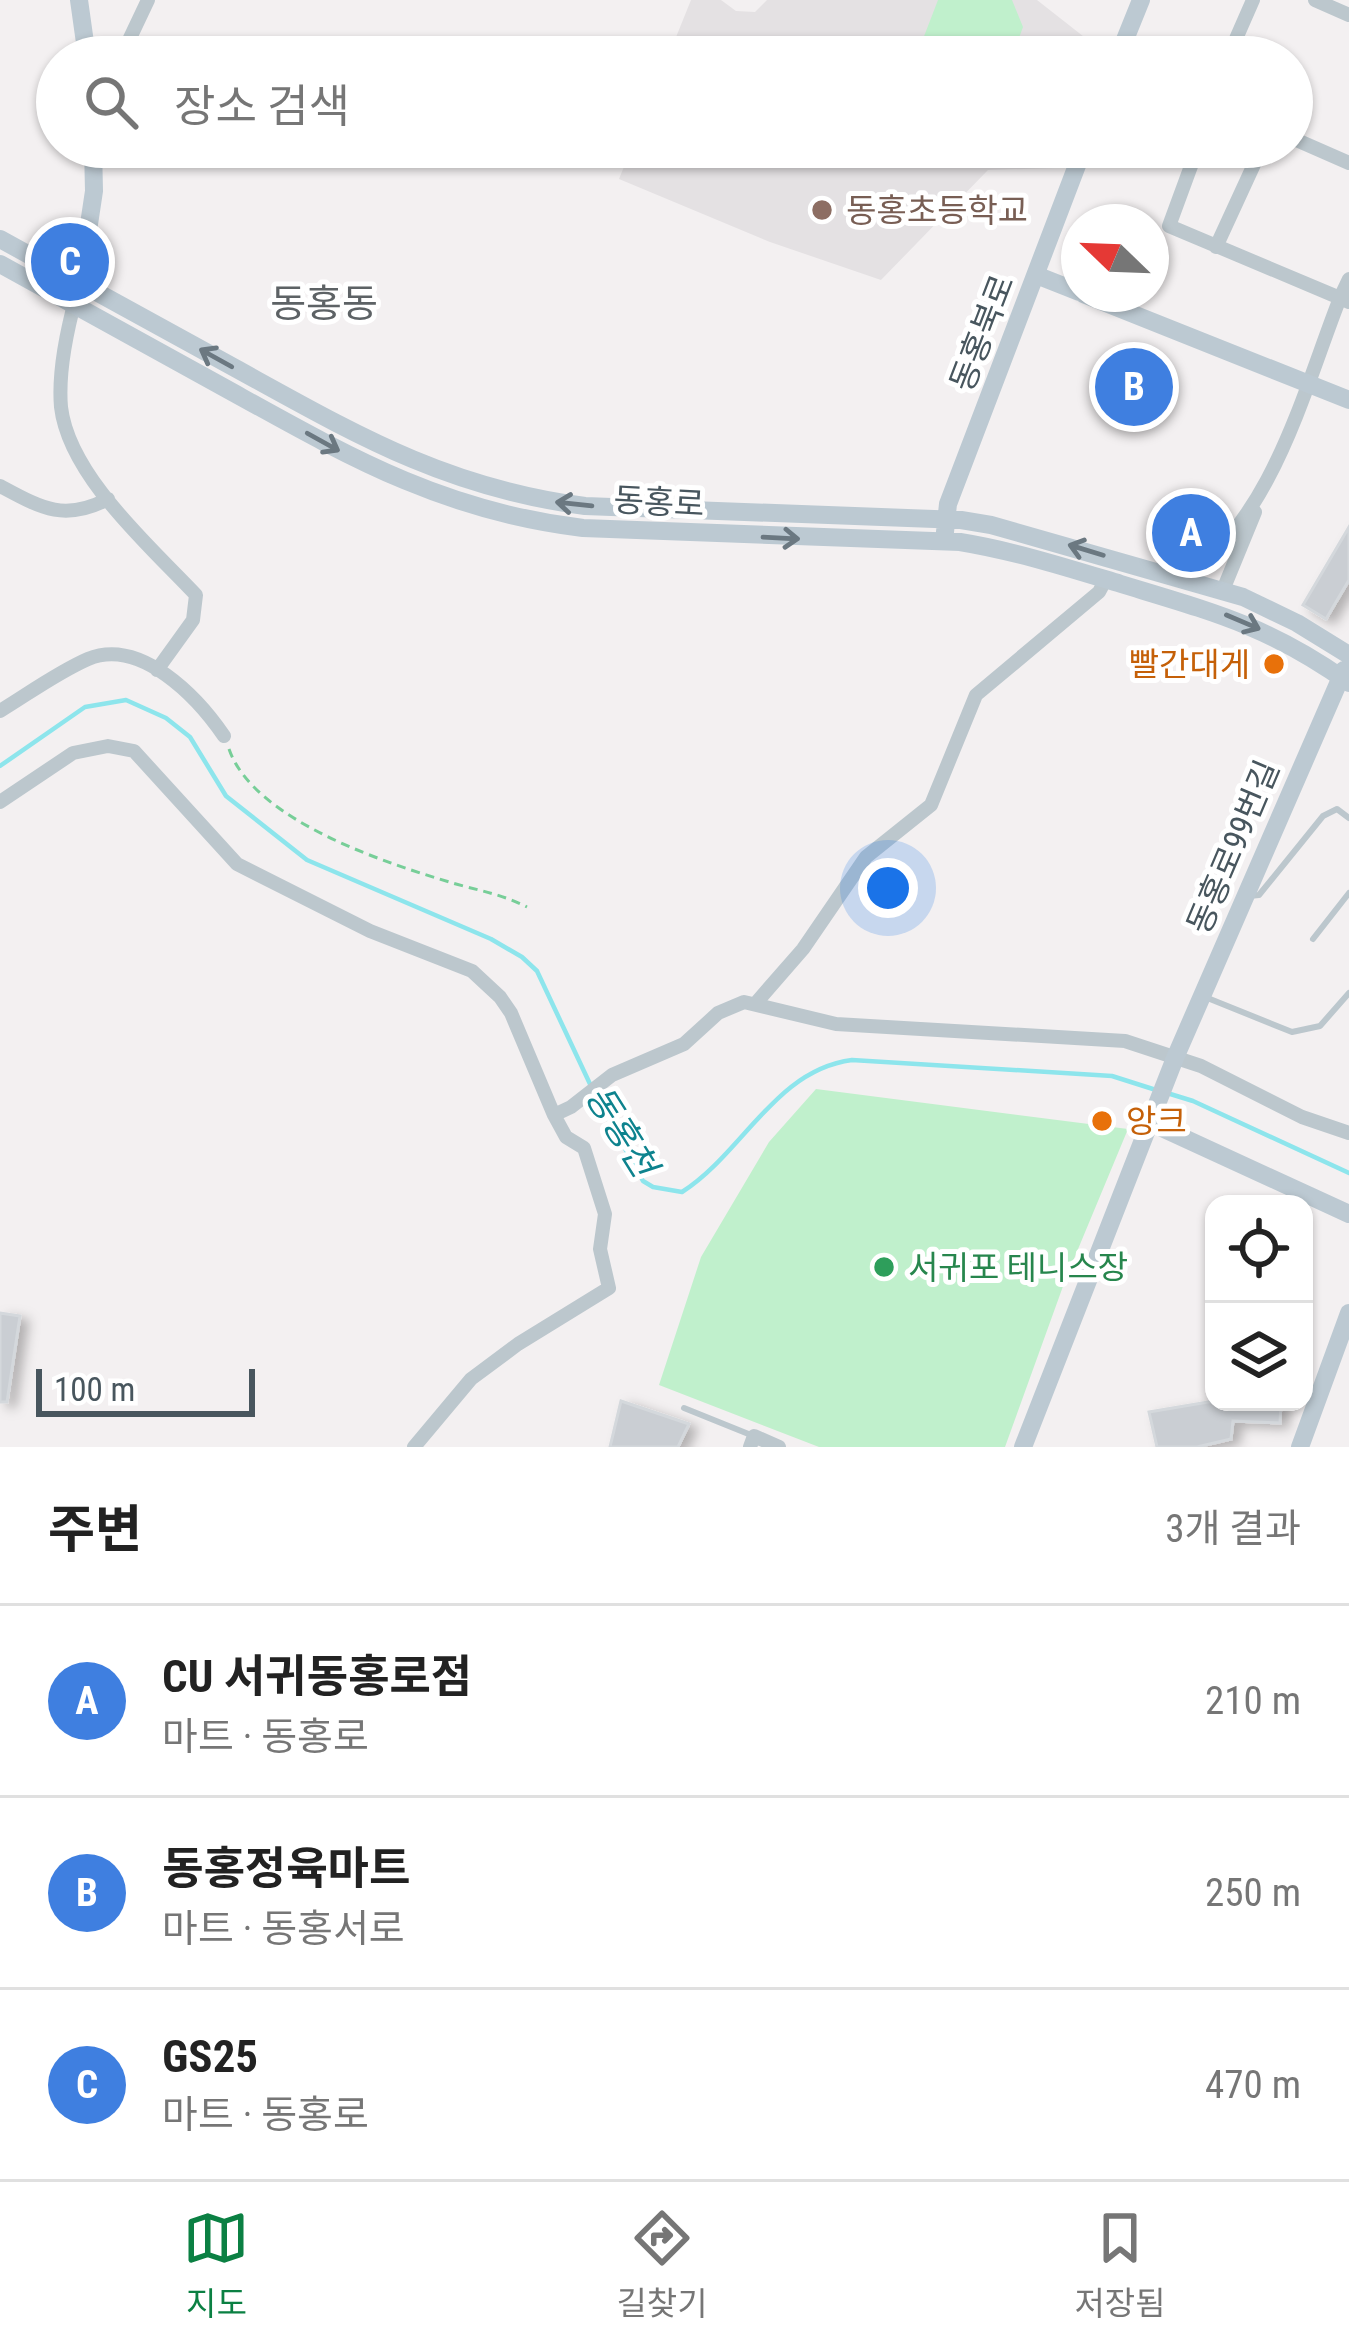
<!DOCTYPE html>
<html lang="ko">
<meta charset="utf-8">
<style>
body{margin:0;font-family:"Roboto Condensed","Noto Sans KR",sans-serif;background:#f2f2f2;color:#222}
.controls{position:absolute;right:36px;bottom:36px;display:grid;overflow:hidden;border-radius:24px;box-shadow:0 3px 9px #0004}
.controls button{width:108px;height:108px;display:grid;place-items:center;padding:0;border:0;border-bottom:3px solid #e0e0e0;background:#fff;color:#222;font:60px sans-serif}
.compass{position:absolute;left:1061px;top:204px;width:108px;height:108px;border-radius:50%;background:#fff;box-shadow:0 3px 9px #0004;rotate:293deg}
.scale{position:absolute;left:36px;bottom:30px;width:219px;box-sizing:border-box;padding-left:12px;border:6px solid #48565e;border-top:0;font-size:33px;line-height:42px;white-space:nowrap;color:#48565e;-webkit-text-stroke:9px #fff;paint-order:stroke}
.you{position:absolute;left:888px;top:888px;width:42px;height:42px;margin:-30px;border:9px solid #fff;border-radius:50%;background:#1a73e8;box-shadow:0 0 0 18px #1a73e833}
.badge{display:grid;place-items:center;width:78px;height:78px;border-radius:50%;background:#0b8043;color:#fff;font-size:39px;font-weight:700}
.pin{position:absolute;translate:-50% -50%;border:6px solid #fff;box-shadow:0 3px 12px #0006}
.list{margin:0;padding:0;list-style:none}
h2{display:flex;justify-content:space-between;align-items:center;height:156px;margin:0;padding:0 48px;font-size:51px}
h2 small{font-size:39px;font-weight:400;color:#767676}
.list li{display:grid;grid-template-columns:78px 1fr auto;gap:36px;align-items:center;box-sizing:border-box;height:192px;padding:0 48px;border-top:3px solid #e0e0e0}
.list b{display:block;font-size:45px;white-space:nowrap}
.list p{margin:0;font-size:39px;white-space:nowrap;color:#767676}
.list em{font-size:39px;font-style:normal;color:#767676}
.icon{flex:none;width:66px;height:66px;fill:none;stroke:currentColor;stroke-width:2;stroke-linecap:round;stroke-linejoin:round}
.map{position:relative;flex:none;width:1349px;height:1447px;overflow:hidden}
.search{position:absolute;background:#fff;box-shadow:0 3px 9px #0004;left:36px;right:36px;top:36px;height:132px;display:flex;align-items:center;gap:30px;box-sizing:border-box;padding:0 42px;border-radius:66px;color:#767676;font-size:45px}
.sheet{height:732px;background:#fff}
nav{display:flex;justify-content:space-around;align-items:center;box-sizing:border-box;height:168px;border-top:3px solid #e0e0e0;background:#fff;font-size:33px;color:#767676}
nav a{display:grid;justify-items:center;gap:6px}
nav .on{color:#0b8043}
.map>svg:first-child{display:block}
.education{fill:#e4e1e3}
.green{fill:#c0f0cc}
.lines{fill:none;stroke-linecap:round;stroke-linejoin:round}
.stream{stroke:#8de5ec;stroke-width:4.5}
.building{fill:#caced3;stroke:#d4d8dc;stroke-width:3;filter:url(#shadow)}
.path{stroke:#77ce98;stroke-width:3;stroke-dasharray:9 6;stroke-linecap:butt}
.lane{stroke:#bcc7cd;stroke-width:6}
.street{stroke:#bcc7cd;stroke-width:14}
.secondary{stroke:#bcc9d2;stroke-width:18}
.oneway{stroke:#6b7881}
.education-dot{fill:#8d6e63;stroke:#fff;stroke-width:4.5}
.food-dot{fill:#e8710a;stroke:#fff;stroke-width:4.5}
.leisure-dot{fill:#2e9e5b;stroke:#fff;stroke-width:4.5}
.labels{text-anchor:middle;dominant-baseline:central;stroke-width:10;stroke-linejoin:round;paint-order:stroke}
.education-label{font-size:33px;fill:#785e54;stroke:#fff;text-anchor:start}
.street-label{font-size:33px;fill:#48565e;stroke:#fff}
.food-label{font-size:33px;fill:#c56008;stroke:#fff;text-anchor:end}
.leisure-label{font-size:33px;fill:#27864d;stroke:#fff;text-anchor:start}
.water-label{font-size:36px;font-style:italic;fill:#0e838e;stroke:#fff}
.quarter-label{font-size:39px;fill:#5d6265;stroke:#fff}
</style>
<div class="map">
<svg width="1349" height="1447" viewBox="0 0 1349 1447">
<defs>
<filter id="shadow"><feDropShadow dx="8" dy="4.5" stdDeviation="6" flood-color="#0004"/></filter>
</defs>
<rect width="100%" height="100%" fill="#f3f0f1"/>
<!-- education -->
<path class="education" d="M691 0H721L736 11 755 12 767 0H1037L1102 51 1100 57H668Z
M632 147H1063L1055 168 988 170 881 280 770 242 619 179Z"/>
<!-- green -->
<path class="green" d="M938 0H1012L1023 27 1012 57H916Z
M816 1089 1128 1129 1066 1278 1005 1447H819L659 1385 701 1257 769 1142Z"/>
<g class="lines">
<!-- stream -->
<path class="stream" d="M0 766 85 707 126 700 166 718 190 737 226 796 307 860 491 939 522 957 537 971 590 1084
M1167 1093 1193 1101 1349 1173
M595 1095 643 1181 653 1187 682 1192C743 1153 775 1070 852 1060L1112 1076 1156 1090"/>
</g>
<!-- building -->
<path class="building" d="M1179 517 1203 538 1181 564 1168 553 1178 542 1166 533Z
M1349 527V580L1326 619 1303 605Z
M0 1313 20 1316 7 1402H0Z
M621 1401 689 1424 678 1447H610Z
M1214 1401 1281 1402 1280 1423 1233 1421 1231 1439 1197 1447H1157L1149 1412Z"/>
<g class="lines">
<!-- path -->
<path class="path" d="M229 749C254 821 388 864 456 884 481 891 504 895 527 907"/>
<!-- lane -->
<path class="lane" d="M1249 896 1259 895 1323 816 1337 809 1349 818
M1313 939 1349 893
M1205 997 1292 1032 1320 1026 1349 993
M684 1408 751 1435"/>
<!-- street -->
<path class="street" d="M1315 0 1349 15
M121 57 148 0
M1228 57 1253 0
M1292 138 1349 163
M1198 147 1169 226 1340 298 1349 279
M1216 247 1262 147
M76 297C67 330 58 372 61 407 69 476 151 547 196 595L193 620 157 670
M0 486C41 508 64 522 108 499
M1182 577C1271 525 1304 389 1340 298L1349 302
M1223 590 1255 512
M0 711C28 694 58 672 88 659 141 637 198 698 224 736
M0 802 73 753 108 746 134 751 237 864 370 931 472 971 500 997 511 1013 554 1115 566 1137 584 1148 605 1214 600 1249 609 1288 518 1344 471 1379 414 1447
M755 1004 803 949 866 857 931 805 976 695 1099 592 1106 579
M554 1115 571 1107 612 1075 684 1044 718 1013 744 1002 836 1024 1125 1041 1201 1066 1302 1117 1349 1133
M750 1447 754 1436 779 1447"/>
<!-- secondary -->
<path class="secondary" d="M79 0 87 57
M1118 57 1141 0
M0 239C78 282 157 325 235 368 355 434 446 488 585 506L961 520 991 525 1243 597 1297 623 1349 655
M0 264C78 307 156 350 234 393 353 459 444 511 583 528L960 542C1015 551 1068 568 1121 584 1213 612 1269 626 1349 683
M1036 275 1079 292
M80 284 94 191 93 147
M1083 294 1349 400
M945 532 948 504 1084 147
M1149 1122 1349 1214
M1023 1447 1175 1058 1344 670
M1300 1447 1349 1313"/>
</g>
<!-- one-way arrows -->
<defs><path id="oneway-shaft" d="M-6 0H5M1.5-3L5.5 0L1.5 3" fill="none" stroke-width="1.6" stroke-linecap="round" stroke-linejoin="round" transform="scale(3)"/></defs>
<g class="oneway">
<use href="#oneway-shaft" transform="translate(216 358) rotate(-151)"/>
<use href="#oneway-shaft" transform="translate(323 442) rotate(29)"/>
<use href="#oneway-shaft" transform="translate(574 504) rotate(-174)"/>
<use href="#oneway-shaft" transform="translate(781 538) rotate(3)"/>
<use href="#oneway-shaft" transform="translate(1086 550) rotate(-163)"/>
<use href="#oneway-shaft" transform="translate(1243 622) rotate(23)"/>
</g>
<!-- markers -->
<circle class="education-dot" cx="822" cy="210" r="12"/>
<g class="food-dot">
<circle cx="1274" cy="664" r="12"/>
<circle cx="1102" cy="1121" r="12"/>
</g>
<circle class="leisure-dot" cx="884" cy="1267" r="12"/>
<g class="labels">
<!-- education labels -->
<g class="education-label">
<text x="846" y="210">동홍초등학교</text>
</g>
<!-- street labels -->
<g class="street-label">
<text transform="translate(982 333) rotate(-69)">동홍북로</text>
<text transform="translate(659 502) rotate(3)">동홍로</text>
<text transform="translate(1233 847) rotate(-67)">동홍로99번길</text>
</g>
<!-- food labels -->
<g class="food-label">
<text x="1250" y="664">빨간대게</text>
<text x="1126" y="1121" text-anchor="start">앙크</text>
</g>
<!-- leisure labels -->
<g class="leisure-label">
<text x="908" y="1267">서귀포 테니스장</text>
</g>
<!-- water labels -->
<g class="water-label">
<text transform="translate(621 1131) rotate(58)">동홍천</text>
</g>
<!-- quarter labels -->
<g class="quarter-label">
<text x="324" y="304">동홍동</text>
</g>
</g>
</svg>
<div class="controls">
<button><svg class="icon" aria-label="locate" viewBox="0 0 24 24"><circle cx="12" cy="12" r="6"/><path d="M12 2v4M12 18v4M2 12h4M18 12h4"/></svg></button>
<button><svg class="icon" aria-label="layers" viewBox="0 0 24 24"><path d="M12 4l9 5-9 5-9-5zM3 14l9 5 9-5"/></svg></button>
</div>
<svg class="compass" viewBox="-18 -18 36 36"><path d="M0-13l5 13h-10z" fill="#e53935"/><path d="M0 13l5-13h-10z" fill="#767676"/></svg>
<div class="scale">100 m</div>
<div class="you"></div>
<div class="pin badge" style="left:1191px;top:533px;background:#3f7fe0">A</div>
<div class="pin badge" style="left:1134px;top:387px;background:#3f7fe0">B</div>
<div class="pin badge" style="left:70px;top:262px;background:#3f7fe0">C</div>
<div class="search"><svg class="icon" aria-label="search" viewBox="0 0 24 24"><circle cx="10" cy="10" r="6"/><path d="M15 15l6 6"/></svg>장소 검색</div>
</div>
<section class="sheet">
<h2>주변<small>3개 결과</small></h2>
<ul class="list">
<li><span class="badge" style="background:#3f7fe0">A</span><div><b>CU 서귀동홍로점</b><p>마트 · 동홍로</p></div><em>210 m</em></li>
<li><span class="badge" style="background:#3f7fe0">B</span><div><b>동홍정육마트</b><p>마트 · 동홍서로</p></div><em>250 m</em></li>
<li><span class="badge" style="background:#3f7fe0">C</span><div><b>GS25</b><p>마트 · 동홍로</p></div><em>470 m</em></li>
</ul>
</section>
<nav>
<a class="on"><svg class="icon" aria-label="map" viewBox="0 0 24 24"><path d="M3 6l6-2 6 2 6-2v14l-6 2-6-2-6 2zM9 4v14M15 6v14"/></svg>지도</a>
<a><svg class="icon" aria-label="directions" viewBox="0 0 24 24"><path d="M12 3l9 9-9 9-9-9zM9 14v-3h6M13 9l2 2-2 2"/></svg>길찾기</a>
<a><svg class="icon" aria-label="saved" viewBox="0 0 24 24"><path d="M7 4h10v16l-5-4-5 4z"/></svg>저장됨</a>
</nav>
